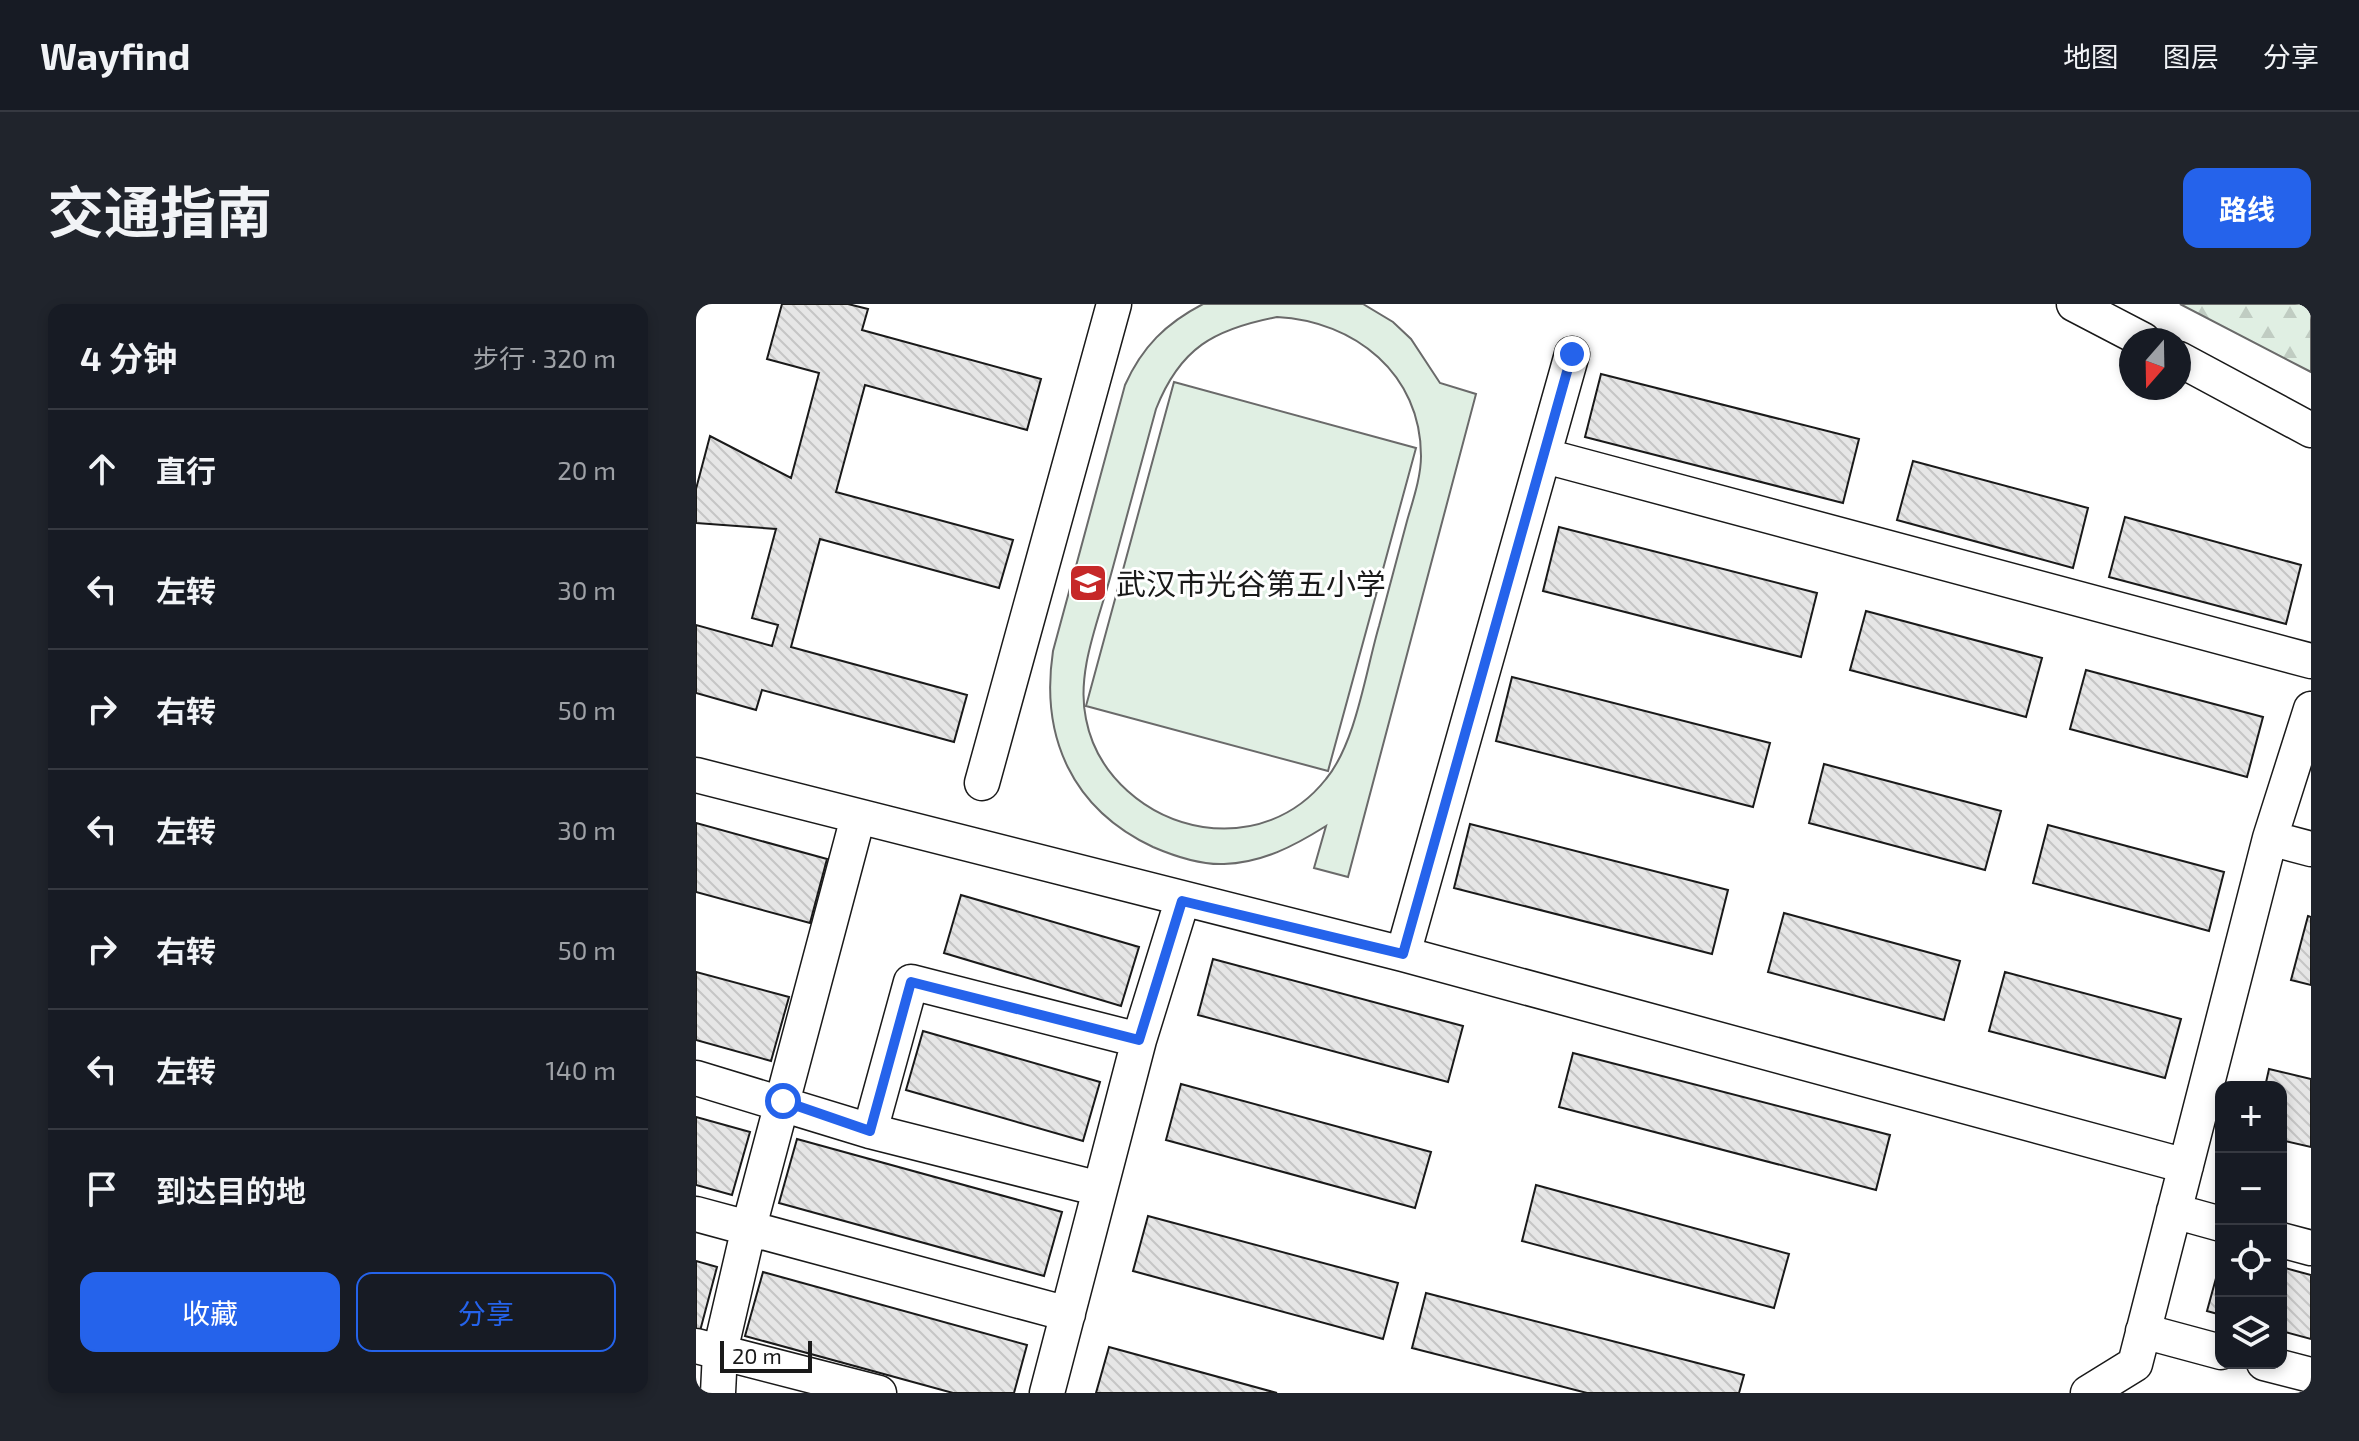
<!DOCTYPE html>
<html lang="zh">
<meta charset="utf-8">
<style>
body{margin:0;font-family:"Exo 2","Noto Sans SC",sans-serif;background:#20242c;color:#f1f3f6}
.controls{position:absolute;right:24px;bottom:24px;display:grid;overflow:hidden;border-radius:16px;box-shadow:0 4px 12px #0003}
.controls button{width:72px;height:72px;display:grid;place-items:center;padding:0;border:0;border-bottom:2px solid #363941;background:#171b24;color:#f1f3f6;font:40px sans-serif}
.compass{position:absolute;left:1423px;top:24px;width:72px;height:72px;border-radius:50%;background:#171b24;box-shadow:0 4px 12px #0003;rotate:200deg}
.scale{position:absolute;left:24px;bottom:20px;width:92px;box-sizing:border-box;padding-left:8px;border:4px solid #1a1a1a;border-top:0;font-size:22px;line-height:28px;white-space:nowrap;color:#1a1a1a;-webkit-text-stroke:6px #fff;paint-order:stroke}
.stop{position:absolute;width:24px;height:24px;margin:-18px;border:6px solid #2563eb;border-radius:50%;background:#fff}
.stop.end{background:#2563eb;border-color:#fff;box-shadow:0 2px 8px #0008}
.list{margin:0;padding:0;list-style:none}
h2{display:flex;justify-content:space-between;align-items:center;height:104px;margin:0;padding:0 32px;font-size:34px}
h2 small{font-size:26px;font-weight:400;color:#9ea1a6}
.list li{display:grid;grid-template-columns:52px 1fr auto;gap:24px;align-items:center;box-sizing:border-box;height:120px;padding:0 32px;border-top:2px solid #363941}
.list b{display:block;font-size:30px;white-space:nowrap}
.list em{font-size:26px;font-style:normal;color:#9ea1a6}
.actions{display:flex;gap:16px;padding:24px 32px}
.actions a{flex:1;padding:18px 0;border:2px solid #2563eb;border-radius:16px;text-align:center;font-size:28px;color:#2563eb}
.actions .main{background:#2563eb;color:#fff}
.icon{flex:none;width:44px;height:44px;fill:none;stroke:currentColor;stroke-width:2;stroke-linecap:round;stroke-linejoin:round}
.map{position:relative;flex:none;width:1615px;height:1089px;overflow:hidden;border-radius:16px}
header{display:flex;align-items:center;gap:48px;box-sizing:border-box;height:112px;padding:0 40px;background:#171b24;border-bottom:2px solid #363941}
header strong{font-size:38px}
nav{display:flex;gap:44px;margin-inline-start:auto;font-size:28px}
.intro{display:flex;align-items:center;justify-content:space-between;box-sizing:border-box;height:192px;padding:0 48px}
h1{margin:0;font-size:56px}
.button{padding:20px 36px;border-radius:16px;background:#2563eb;color:#fff;font-size:28px;font-weight:700}
main{display:flex;gap:48px;padding:0 48px}
aside{flex:1;background:#171b24;border-radius:16px;box-shadow:0 4px 12px #0003}
.map>svg:first-child{display:block}
.grass{fill:#e0efe3;stroke:#6a6a6a;stroke-width:2;fill-rule:evenodd}
.forest{fill:url(#forest-firs);stroke:#6a6a6a;stroke-width:2}
.building{fill:url(#building-back-hatch);stroke:#1a1a1a;stroke-width:2}
.lines{fill:none;stroke-linecap:round;stroke-linejoin:round}
.minor-casing{stroke:#1a1a1a;stroke-width:37}
.minor{stroke:#fff;stroke-width:34}
.route{stroke:#2563eb;stroke-width:10}
.labels{text-anchor:middle;dominant-baseline:central;stroke-width:6;stroke-linejoin:round;paint-order:stroke}
.poi-label{font-size:30px;fill:#1a1a1a;stroke:#fff;text-anchor:start}
</style>
<header>
<strong>Wayfind</strong>
<nav><a>地图</a><a>图层</a><a>分享</a></nav>
</header>
<div class="intro"><h1>交通指南</h1><a class="button">路线</a></div>
<main>
<aside>
<h2>4 分钟<small>步行 · 320 m</small></h2>
<ul class="list">
<li><svg class="icon" aria-label="ahead" viewBox="0 0 24 24"><path d="M12 20V5M6 11l6-6 6 6"/></svg><div><b>直行</b></div><em>20 m</em></li>
<li><svg class="icon" aria-label="left" viewBox="0 0 24 24"><path d="M17 20v-9H6M10 6l-5 5 5 5"/></svg><div><b>左转</b></div><em>30 m</em></li>
<li><svg class="icon" aria-label="right" viewBox="0 0 24 24"><path d="M7 20v-9h11M14 6l5 5-5 5"/></svg><div><b>右转</b></div><em>50 m</em></li>
<li><svg class="icon" aria-label="left" viewBox="0 0 24 24"><path d="M17 20v-9H6M10 6l-5 5 5 5"/></svg><div><b>左转</b></div><em>30 m</em></li>
<li><svg class="icon" aria-label="right" viewBox="0 0 24 24"><path d="M7 20v-9h11M14 6l5 5-5 5"/></svg><div><b>右转</b></div><em>50 m</em></li>
<li><svg class="icon" aria-label="left" viewBox="0 0 24 24"><path d="M17 20v-9H6M10 6l-5 5 5 5"/></svg><div><b>左转</b></div><em>140 m</em></li>
<li><svg class="icon" aria-label="arrive" viewBox="0 0 24 24"><path d="M6 21V4h12l-3 4 3 4H6"/></svg><div><b>到达目的地</b></div></li>
</ul>
<div class="actions"><a class="main">收藏</a><a>分享</a></div>
</aside>
<div class="map">
<svg width="1615" height="1089" viewBox="0 0 1615 1089">
<defs>
<pattern id="forest-firs" width="22" height="20" patternUnits="userSpaceOnUse" patternTransform="scale(2)"><rect width="22" height="20" fill="#e0efe3"/><path d="M5 1l3.5 6h-7zM16 11l3.5 6h-7z" fill="#c0ccc2"/></pattern>
<pattern id="building-back-hatch" width="6" height="6" patternUnits="userSpaceOnUse" patternTransform="scale(2)"><rect width="6" height="6" fill="#e6e6e6"/><path d="M-1 5l2 2M0 0l6 6M5-1l2 2" fill="none" stroke="#c5c5c5"/></pattern>
</defs>
<rect width="100%" height="100%" fill="#fff"/>
<!-- grass -->
<path class="grass" d="M507 0H667L697 18 715 35 744 79 780 90 652 573 618 564 630 522C598 542 566 559 528 560 505 561 478 552 457 543 376 505 344 433 357 347L429 81C446 43 470 19 507 0ZM581 13C659 17 725 70 725 152 725 173 717 196 711 217 702 252 692 287 683 322 670 366 660 439 630 475 600 513 555 530 507 523 451 514 401 472 390 415 380 369 402 318 414 274 429 218 445 161 460 105 484 44 518 25 581 13Z
M478 78 720 144 632 467 390 402Z"/>
<!-- forest -->
<path class="forest" d="M1484 0H1615V68Z"/>
<!-- building -->
<path class="building" d="M86 0H152L172 5 166 26 345 75 331 126 169 81 140 188 317 236 303 284 124 235 95 343 271 391 258 438 66 386 60 406 0 389V321L76 342 82 321 56 314 80 225 0 219V185L14 132 95 174 123 69 71 55Z
M905 70 1163 135 1147 199 889 133Z
M1217 157 1392 204 1377 264 1201 216Z
M1429 213 1605 261 1590 320 1413 273Z
M863 223 1121 289 1105 353 847 287Z
M1170 307 1346 354 1330 413 1154 366Z
M1390 366 1567 413 1551 473 1374 425Z
M816 373 1074 439 1057 503 800 437Z
M1128 460 1305 507 1289 566 1113 519Z
M0 519 131 555 114 619 0 588Z
M774 520 1032 586 1016 650 758 584Z
M1352 521 1528 568 1513 627 1337 579Z
M265 591 443 643 425 702 248 649Z
M1088 609 1264 657 1248 716 1072 668Z
M1612 612 1615 613V681L1595 676Z
M517 655 767 722 752 778 502 711Z
M0 668 93 693 75 757 0 736Z
M1309 668 1485 715 1469 774 1293 727Z
M227 727 404 778 387 837 210 786Z
M877 749 1194 831 1180 886 863 803Z
M1573 765 1615 775V843L1585 836V783H1569Z
M485 780 735 848 719 904 470 836Z
M0 813 54 828 36 891 0 881Z
M101 835 366 908 348 972 83 899Z
M840 881 1093 950 1078 1004 826 937Z
M452 912 702 979 687 1035 437 967Z
M1525 956V1011L1511 1007Z
M0 957 21 963 4 1027 0 1026Z
M1585 963 1615 971V1035L1585 1027Z
M67 968 331 1041 318 1089H257L49 1032Z
M730 989 1048 1071 1043 1089H891L716 1044Z
M413 1043 581 1089H400Z"/>
<g class="lines">
<!-- minor casing -->
<g class="minor-casing">
<path id="minor" d="M1378 0 1447 36
M1483 55 1615 126
M849 152 1615 357
M0 471 707 650 1490 862
M286 479 418 0
M1574 534 1615 545
M707 650 876 50
M0 774 174 827 404 885
M174 827 215 678 443 736
M1478 907 1525 920
M0 910 372 1010
M1585 936 1615 944
M1447 1027 1525 1048
M0 1042 183 1089
M1568 1059 1615 1071
M22 1089 24 1048 53 923 162 513
M351 1089 443 736 486 597
M1392 1089 1439 1060 1574 534 1615 405"/>
</g>
<!-- minor -->
<use href="#minor" class="minor"/>
</g>
<g class="lines">
<!-- route -->
<path class="route" d="M87 797 174 827 215 678 443 736 486 597 707 650 876 50"/>
</g>
<!-- icons -->
<defs>
<g id="school-square" transform="scale(2)"><rect x="-9" y="-9" width="18" height="18" rx="4" fill="#c62828" stroke="#fff"/><path d="M0-5L7-2L0 1L-7-2ZM-4 1L0 2.5L4 1V4Q0 6-4 4Z" fill="#fff"/></g>
</defs>
<g fill-rule="evenodd">
<use href="#school-square" x="392" y="279"/>
</g>
<g class="labels">
<!-- poi labels -->
<g class="poi-label">
<text x="420" y="279">武汉市光谷第五小学</text>
</g>
</g>
</svg>
<div class="controls">
<button>+</button>
<button>−</button>
<button><svg class="icon" aria-label="locate" viewBox="0 0 24 24"><circle cx="12" cy="12" r="6"/><path d="M12 2v4M12 18v4M2 12h4M18 12h4"/></svg></button>
<button><svg class="icon" aria-label="layers" viewBox="0 0 24 24"><path d="M12 4l9 5-9 5-9-5zM3 14l9 5 9-5"/></svg></button>
</div>
<svg class="compass" viewBox="-18 -18 36 36"><path d="M0-13l5 13h-10z" fill="#e53935"/><path d="M0 13l5-13h-10z" fill="#9ea1a6"/></svg>
<div class="scale">20 m</div>
<div class="stop" style="left:87px;top:797px"></div>
<div class="stop end" style="left:876px;top:50px"></div>
</div>
</main>
